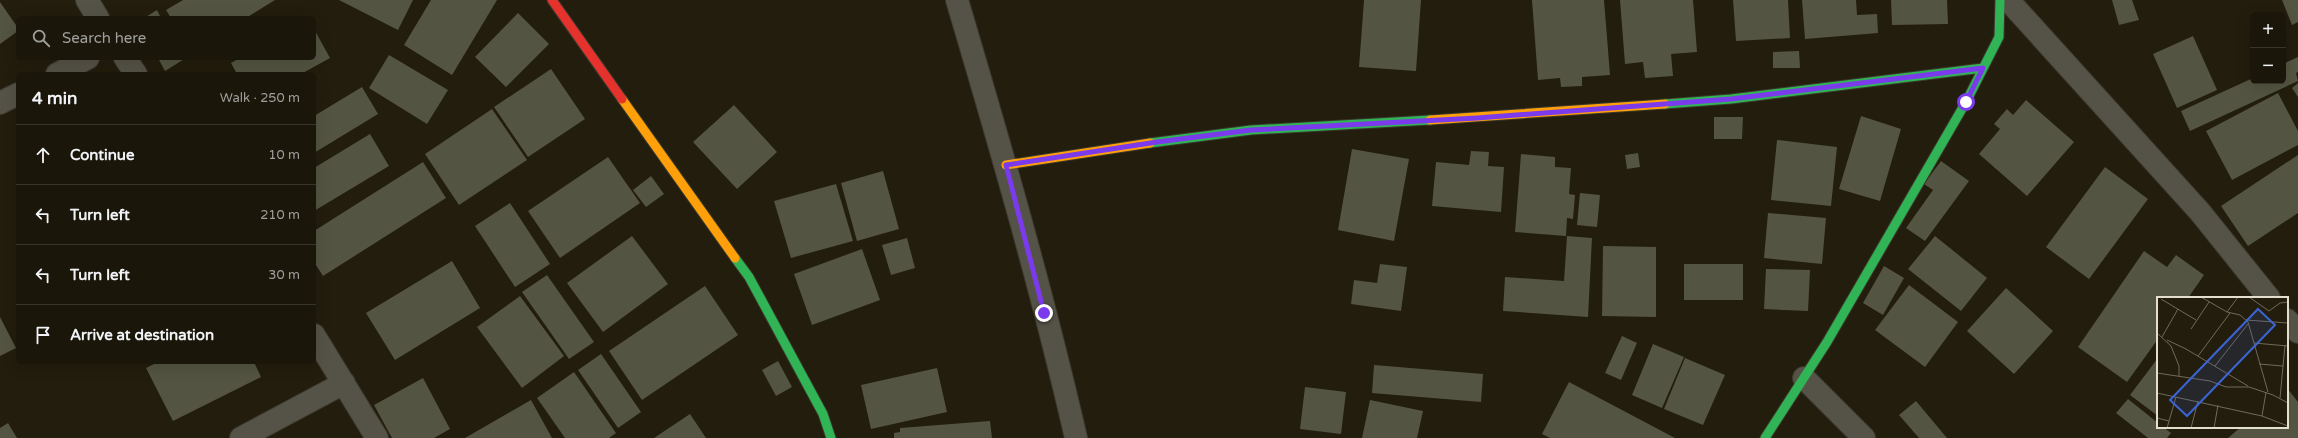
<!DOCTYPE html>
<meta charset="utf-8">
<style>
body{margin:0;font-family:"Varela Round",sans-serif;background:#272318;color:#f1f3f6}
.controls{position:absolute;right:12px;top:12px;display:grid;overflow:hidden;border-radius:6px;box-shadow:0 4px 16px #0002}
.controls button{width:36px;height:36px;display:grid;place-items:center;padding:0;border:0;border-bottom:1px solid #38352b;background:#1a160a;color:#f1f3f6;font:20px sans-serif}
.stop{position:absolute;width:12px;height:12px;margin:-9px;border:3px solid #7c3aed;border-radius:50%;background:#fff}
.stop.end{background:#7c3aed;border-color:#fff;box-shadow:0 1px 4px #0008}
.list{margin:0;padding:0;list-style:none}
h2{display:flex;justify-content:space-between;align-items:center;height:52px;margin:0;padding:0 16px;font-size:17px}
h2 small{font-size:13px;font-weight:400;color:#9f9f9c}
.list li{display:grid;grid-template-columns:26px 1fr auto;gap:12px;align-items:center;box-sizing:border-box;height:60px;padding:0 16px;border-top:1px solid #38352b}
.list b{display:block;font-size:15px;white-space:nowrap}
.list em{font-size:13px;font-style:normal;color:#9f9f9c}
.icon{flex:none;width:22px;height:22px;fill:none;stroke:currentColor;stroke-width:2;stroke-linecap:round;stroke-linejoin:round}
.map{position:relative;flex:none;width:2298px;height:438px;overflow:hidden}
.search{position:absolute;background:#1a160a;box-shadow:0 4px 16px #0002;left:16px;top:16px;width:300px;height:44px;display:flex;align-items:center;gap:10px;box-sizing:border-box;padding:0 14px;border-radius:6px;color:#9f9f9c;font-size:15px}
.panel{position:absolute;background:#1a160a;box-shadow:0 4px 16px #0002;left:16px;top:72px;width:300px;height:292px;border-radius:6px}
.map>svg:first-child{display:block}
.building{fill:#545442}
.lines{fill:none;stroke-linecap:round;stroke-linejoin:round}
.street-casing{stroke:#3b382c;stroke-width:24}
.fast-casing{stroke:#3b382c;stroke-width:11}
.slow-casing{stroke:#3b382c;stroke-width:11}
.jam-casing{stroke:#3b382c;stroke-width:11}
.street{stroke:#555247;stroke-width:22}
.fast{stroke:#30b455;stroke-width:9}
.slow{stroke:#ff9f0a;stroke-width:9}
.jam{stroke:#e5322d;stroke-width:9}
.route{stroke:#7c3aed;stroke-width:5}
.inset-road{fill:none;stroke:#6f6a5a;stroke-width:1}
.view{fill:#3b64d6;fill-opacity:0.15;stroke:#3b64d6;stroke-width:2}
.inset-edge{fill:none;stroke:#e3decd;stroke-width:2}
</style>
<div class="map">
<svg width="2298" height="438" viewBox="0 0 2298 438">
<rect width="100%" height="100%" fill="#221d0d"/>
<!-- building -->
<path class="building" d="M183 0H275L246 18H171L166 10Z
M339 0H413L398 30Z
M431 0H497L452 75 404 45Z
M1364 0H1421L1416 71 1359 67Z
M1532 0H1604L1610 75 1582 77V86L1561 87 1560 78 1538 80Z
M1620 0H1693L1697 52 1671 54 1673 76 1645 78 1643 62 1625 64Z
M1733 0H1788L1790 38 1736 41Z
M1802 0H1856L1857 15 1877 14 1878 33 1805 39Z
M1891 0H1947L1948 24 1892 25Z
M2112 0H2132L2139 20 2119 25Z
M2282 0H2298V22L2292 25Z
M0 2 18 28V31L0 44Z
M157 10 161 18H144Z
M518 13 549 44 506 87 475 57Z
M314 29 330 58 301 74H237L231 63 240 58H314Z
M2193 36 2217 90 2177 108 2153 54Z
M1799 51 1800 68H1773V52Z
M389 55 448 90 427 124 369 88Z
M2298 57V72L2296 73 2298 81 2190 131 2181 111 2253 78V81H2283V64Z
M158 58H186L165 71Z
M551 69 585 119 528 157 494 107Z
M2298 83V97L2292 88Z
M362 87 378 114 314 153V116Z
M2278 93 2298 131V145L2232 180 2206 131Z
M2026 100 2074 142 2027 196 1979 154 2000 129 1994 124 2007 109 2013 115Z
M734 105 777 152 737 189 693 142Z
M492 109 527 160 459 205 425 154Z
M1861 116 1901 129 1880 201 1839 189Z
M1714 117H1743L1742 139H1714Z
M370 134 389 166 314 211V168Z
M1777 140 1837 147 1831 206 1771 200Z
M1352 149 1409 159 1394 241 1338 230Z
M1471 151 1489 152 1488 166 1504 167 1501 212 1432 206 1436 162 1469 165Z
M1638 153 1640 167 1627 169 1625 155Z
M1521 154 1555 157V167L1571 168 1569 194 1575 195 1573 219 1567 218 1566 236 1515 232Z
M2298 155V213L2248 246 2221 206Z
M608 157 640 203 560 258 528 211Z
M1941 161 1969 181 1925 241 1906 228 1933 190 1924 184Z
M423 162 446 198 323 276 314 262V231Z
M2105 167 2148 199 2089 279 2046 247Z
M883 171 899 229 857 241 841 183Z
M651 176 664 194 646 207 633 190Z
M836 184 853 241 791 258 774 201Z
M1580 193 1600 195 1597 227 1577 225Z
M510 203 550 264 515 287 475 226Z
M1768 213 1826 218 1822 264 1764 258Z
M632 236 668 284 603 332 567 283Z
M1567 236 1592 238 1588 317 1503 311 1505 277 1564 281Z
M1935 236 1987 278 1961 311 1908 269Z
M907 238 915 268 891 275 882 245Z
M1603 246 1656 247V317L1602 316Z
M862 249 880 300 812 325 794 274Z
M2144 251 2167 267 2176 255 2204 275 2188 298H2158V339L2127 382 2078 347Z
M452 261 480 308 395 360 366 313Z
M1380 264 1407 267 1401 311 1351 304 1354 280 1377 283Z
M1684 264H1743V300H1684Z
M1884 266 1904 278 1883 315 1863 303Z
M1766 269 1810 270 1808 311 1764 309Z
M547 275 594 342 569 359 522 292Z
M1909 285 1958 322 1925 367 1875 330Z
M705 286 738 335 642 400 609 351Z
M2006 288 2053 331 2014 374 1967 331Z
M520 296 564 356 522 388 477 327Z
M0 317 16 348 0 356Z
M1622 336 1637 343 1621 380 1605 373Z
M1653 344 1684 357 1662 408 1632 395Z
M601 354 641 412 618 428 578 370Z
M1685 358 1725 375 1703 425 1664 409Z
M2158 358V416L2130 395Z
M778 361 792 387 776 396 762 370Z
M158 362H254L261 377 173 421 146 368Z
M1374 365 1483 374 1481 402 1372 393Z
M937 368 947 412 871 429 861 385Z
M574 372 616 433 609 438H565L537 398Z
M423 378 450 429 434 438H392L374 405Z
M1569 382 1675 438H1550L1542 434Z
M1305 387 1346 392 1341 434 1300 429Z
M2287 388 2298 402V438H2228L2241 427H2287Z
M2128 399 2158 423V427H2163L2171 433 2167 438H2148L2116 413Z
M531 400 552 438H465Z
M1370 400 1423 411 1417 438H1362Z
M1916 401 1947 438H1919L1899 415Z
M690 414 706 438H654Z
M990 421 992 438H894V433L900 432V428Z
M8 423 17 438H0V428Z"/>
<g class="lines">
<!-- street casing -->
<g class="street-casing">
<path id="street" d="M87 0 98 18
M957 0C1000 145 1042 290 1076 438
M2008 0 2200 212 2269 298
M125 58 136 74
M57 74 88 58
M0 103 18 94
M2287 320 2298 332
M314 335 377 438
M1804 378 1864 438
M241 438 344 383"/>
</g>
<!-- fast casing -->
<g class="fast-casing">
<path id="fast" d="M1665 104 1731 99 1983 68
M1150 143 1251 130 1430 120
M735 258 749 277 823 414 831 438
M1765 438 1827 342 1966 102 1999 37 2000 0"/>
</g>
<!-- slow casing -->
<g class="slow-casing">
<path id="slow" d="M622 99 735 258
M1430 120 1665 104
M1006 165 1150 143"/>
</g>
<!-- jam casing -->
<g class="jam-casing">
<path id="jam" d="M552 0 622 99"/>
</g>
<!-- street -->
<use href="#street" class="street"/>
<!-- fast -->
<use href="#fast" class="fast"/>
<!-- slow -->
<use href="#slow" class="slow"/>
<!-- jam -->
<use href="#jam" class="jam"/>
</g>
<g class="lines">
<!-- route -->
<path class="route" d="M1044 313 1006 165 1157 142 1251 130 1477 118 1731 99 1983 68 1966 102"/>
</g>
<!-- overview -->
<g transform="translate(2157 297)">
<rect width="131" height="131" fill="#221d0d"/>
<path class="inset-road" d="M44 0 70 15 83 18 91 25 111 95M92 0 112 14 123 6 131 5M4 2 39 23M70 15 81 0M89 23 131 26M34 32 52 5M0 36 14 49 22 69V79M5 40 21 12M10 43 29 52 91 89M97 46 131 49M41 59 73 16M102 67 126 69M58 69 91 27M0 76 53 84 69 90H92L116 98 131 106M0 96 105 119 131 129M123 101 128 48M105 119 109 95M0 121 12 124M10 131 19 100M34 131 41 104M57 131 61 108"/>
<path class="view" d="M101 12 118 28 30 119 13 103Z"/>
<rect width="131" height="131" class="inset-edge"/>
</g>
</svg>
<div class="controls">
<button>+</button>
<button>−</button>
</div>
<div class="stop" style="left:1966px;top:102px"></div>
<div class="stop end" style="left:1044px;top:313px"></div>
<div class="search"><svg class="icon" aria-label="search" viewBox="0 0 24 24"><circle cx="10" cy="10" r="6"/><path d="M15 15l6 6"/></svg>Search here</div>
<section class="panel">
<h2>4 min<small>Walk · 250 m</small></h2>
<ul class="list">
<li><svg class="icon" aria-label="ahead" viewBox="0 0 24 24"><path d="M12 20V5M6 11l6-6 6 6"/></svg><div><b>Continue</b></div><em>10 m</em></li>
<li><svg class="icon" aria-label="left" viewBox="0 0 24 24"><path d="M17 20v-9H6M10 6l-5 5 5 5"/></svg><div><b>Turn left</b></div><em>210 m</em></li>
<li><svg class="icon" aria-label="left" viewBox="0 0 24 24"><path d="M17 20v-9H6M10 6l-5 5 5 5"/></svg><div><b>Turn left</b></div><em>30 m</em></li>
<li><svg class="icon" aria-label="arrive" viewBox="0 0 24 24"><path d="M6 21V4h12l-3 4 3 4H6"/></svg><div><b>Arrive at destination</b></div></li>
</ul>
</section>
</div>
